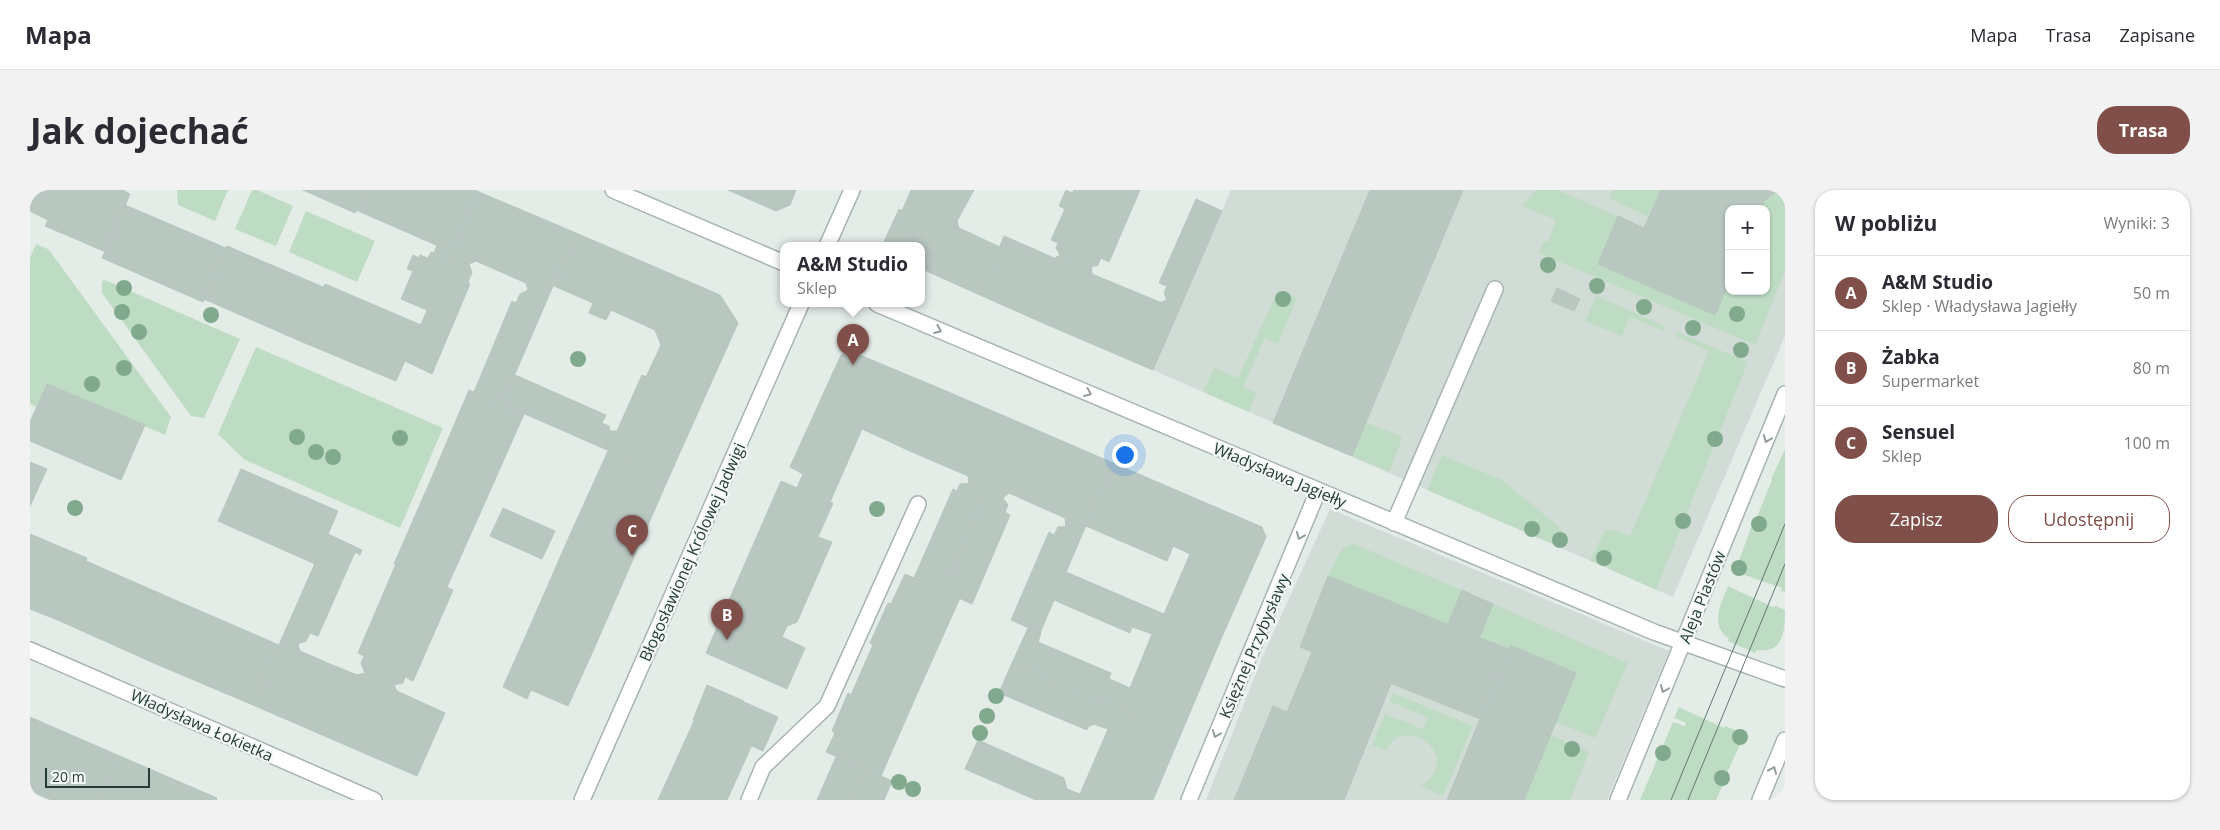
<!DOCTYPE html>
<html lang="pl">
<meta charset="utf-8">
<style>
body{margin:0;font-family:"Open Sans",sans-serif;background:#f2f2f3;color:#2b2b33}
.controls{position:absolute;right:15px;top:15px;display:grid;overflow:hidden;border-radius:10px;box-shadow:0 1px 4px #0004}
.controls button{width:45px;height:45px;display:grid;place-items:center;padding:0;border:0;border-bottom:1px solid #e1e1e2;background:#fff;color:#2b2b33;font:25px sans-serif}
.scale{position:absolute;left:15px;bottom:12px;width:105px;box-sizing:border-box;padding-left:5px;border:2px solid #243d35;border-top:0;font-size:14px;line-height:18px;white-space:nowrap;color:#243d35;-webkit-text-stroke:4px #f4f9f6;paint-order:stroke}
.you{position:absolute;left:1094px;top:264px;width:18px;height:18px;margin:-12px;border:4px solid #fff;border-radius:50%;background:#1a73e8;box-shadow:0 0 0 8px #1a73e833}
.badge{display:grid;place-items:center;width:32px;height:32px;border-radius:50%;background:#814f49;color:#fff;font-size:16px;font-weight:700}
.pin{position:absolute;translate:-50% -41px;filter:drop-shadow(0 1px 2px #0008)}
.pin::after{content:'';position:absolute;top:26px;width:18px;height:15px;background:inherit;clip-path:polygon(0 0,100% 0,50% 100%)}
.popup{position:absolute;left:750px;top:52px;width:145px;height:65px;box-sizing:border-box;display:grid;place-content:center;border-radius:10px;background:#fff;filter:drop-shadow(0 1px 4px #0005);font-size:16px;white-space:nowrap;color:#7c7c81}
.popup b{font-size:19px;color:#2b2b33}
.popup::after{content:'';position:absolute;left:50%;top:100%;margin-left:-10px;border:10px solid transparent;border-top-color:#fff}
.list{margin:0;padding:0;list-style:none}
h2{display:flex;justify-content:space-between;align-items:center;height:65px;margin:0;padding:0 20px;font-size:21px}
h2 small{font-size:16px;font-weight:400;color:#7c7c81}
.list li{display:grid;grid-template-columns:32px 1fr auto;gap:15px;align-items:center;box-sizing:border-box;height:75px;padding:0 20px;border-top:1px solid #e1e1e2}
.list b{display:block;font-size:19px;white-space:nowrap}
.list p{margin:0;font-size:16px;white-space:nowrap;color:#7c7c81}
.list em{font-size:16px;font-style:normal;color:#7c7c81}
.actions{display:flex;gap:10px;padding:15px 20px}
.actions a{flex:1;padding:11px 0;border:1px solid #814f49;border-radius:20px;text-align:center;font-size:18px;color:#814f49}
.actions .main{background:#814f49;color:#fff}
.map{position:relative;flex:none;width:1755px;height:610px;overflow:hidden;border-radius:20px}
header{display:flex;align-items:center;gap:30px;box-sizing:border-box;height:70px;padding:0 25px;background:#fff;border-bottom:1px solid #e1e1e2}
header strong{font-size:24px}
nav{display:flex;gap:28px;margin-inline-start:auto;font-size:18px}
.intro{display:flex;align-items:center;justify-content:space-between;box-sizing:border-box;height:120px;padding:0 30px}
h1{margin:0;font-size:35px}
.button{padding:12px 22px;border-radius:20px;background:#814f49;color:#fff;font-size:18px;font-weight:700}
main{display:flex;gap:30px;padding:0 30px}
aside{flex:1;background:#fff;border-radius:20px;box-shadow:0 1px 4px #0004}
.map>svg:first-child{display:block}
.built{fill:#d2dcd7;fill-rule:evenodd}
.green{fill:#bedcc4}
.building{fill:#b9c7c1;stroke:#b6c6be}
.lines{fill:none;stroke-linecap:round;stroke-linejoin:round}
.minor-casing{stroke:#a7b4af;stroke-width:18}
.minor{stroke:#fff;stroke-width:15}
.tram{stroke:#5f7870;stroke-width:1}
.tree{fill:#81a98e}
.oneway{stroke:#929e9a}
.labels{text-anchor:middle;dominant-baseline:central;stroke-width:4.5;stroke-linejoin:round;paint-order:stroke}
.street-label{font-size:16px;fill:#243d35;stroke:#f4f9f6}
</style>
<header>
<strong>Mapa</strong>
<nav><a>Mapa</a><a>Trasa</a><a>Zapisane</a></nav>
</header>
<div class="intro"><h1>Jak dojechać</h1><a class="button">Trasa</a></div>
<main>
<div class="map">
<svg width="1755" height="610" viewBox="0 0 1755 610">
<rect width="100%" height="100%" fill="#e4ece8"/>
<!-- built -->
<path class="built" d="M1201 0H1755V146L1643 407 1123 180ZM1699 19H1736V101H1699Z
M1300 319 1639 461 1577 610H1176L1234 463Z"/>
<!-- green -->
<path class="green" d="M147 0H198L185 31 148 15Z
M222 0H227L263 16 246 56 205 39Z
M1506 0H1527L1588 26 1568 74 1685 125 1699 93V101H1736V19H1731L1735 10 1744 3V0H1755V81L1725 155 1509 63 1514 51 1518 52 1526 30 1492 16Z
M1583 0H1631L1619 27 1579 8Z
M276 21 345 51 327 92 259 62Z
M6 54 18 59 22 64 141 227 135 245 17 194 6 217 0 214V68Z
M75 90 210 149 174 228 161 226 72 103V91Z
M1248 100 1267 108 1248 154 1235 148 1213 197 1226 203 1219 222 1173 202 1184 178 1208 188Z
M1567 106 1636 137 1634 141 1600 127 1592 146 1555 131Z
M1647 142 1718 172 1626 400 1560 370 1575 340 1589 341 1600 346 1679 161 1645 146Z
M226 157 413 238 370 338 215 270 188 244Z
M1335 232 1370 246 1372 249 1359 282 1322 266Z
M1755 259V402L1751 401 1752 398 1703 381 1706 372 1708 373 1725 327H1727L1742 290 1741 289Z
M1412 265 1472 290 1528 336 1532 342 1528 356 1397 300Z
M1324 354 1432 400 1418 435 1298 386C1304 375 1309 355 1324 354Z
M1698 396 1743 417 1746 416 1755 420C1755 440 1754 464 1727 460L1725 463 1698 451 1699 449C1679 434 1691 415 1698 396Z
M1463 414 1598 473 1565 548 1526 532 1546 483 1480 455 1478 459 1449 448Z
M1363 503 1443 536 1413 606 1391 596C1437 566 1372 521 1356 561L1342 555 1355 524 1393 539 1398 528 1359 511Z
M1649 517 1694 538 1695 536 1715 544 1697 583 1698 584 1686 610H1610L1643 532 1655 536 1656 533 1644 528Z
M1521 545 1559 562 1540 610H1494Z"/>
<!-- building -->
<path class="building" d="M0 0H93L100 4 76 62 15 36 18 30 0 21Z
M273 0H335L325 23Z
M335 0H445L449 2 422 62 326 20Z
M698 0H766L760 15 746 21Z
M881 0H944L927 31 929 38 970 57 950 105 892 79V56H857L853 54 869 19 872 21Z
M1036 0 1042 3 1044 0H1078L1045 77 1025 68 1030 65 1026 58 1028 53 1021 50 1035 19 1029 16Z
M1078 0H1110L1079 72 1071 68 1068 75 1061 77 1062 84 1045 77Z
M1340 0H1433L1322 266 1243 233Z
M1631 0H1744L1745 3 1735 10 1731 19H1699V93L1685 125 1568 74 1588 26 1614 38Z
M449 2 546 43 517 110 498 100 496 93 446 71 439 74 420 68Z
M1166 9 1192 21 1149 120 1130 113 1137 110 1134 103 1137 96 1129 93Z
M95 15 196 58 173 112 72 68Z
M546 43 690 105 708 133 673 211 616 187 631 155 625 140 581 120 576 130 559 123 563 113 524 96Z
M974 46 1045 77 1020 136 950 105Z
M407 55 422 62 416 76 398 68 401 62 404 63Z
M197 56 293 97 270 151 174 109Z
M383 65 389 68 390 65 416 76 397 120 371 109 383 81 377 79Z
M420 68 439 74 442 83 438 92 440 94 402 184 375 171Z
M1045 77 1149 120 1123 180 1020 136Z
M295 94 391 135 366 191 270 151Z
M1527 98 1550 109 1544 121 1521 111Z
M498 100 517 110 472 214 444 202 482 111 486 113 490 104Z
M820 161 909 198 882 262 832 239 800 312 767 298 773 284 760 277 811 165Z
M485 185 576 225 572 233 579 236 580 241 575 259 472 214Z
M612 185 673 211 639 287 575 259 580 241H587Z
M17 194 115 235 91 290 0 251V232Z
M909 198 986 231 958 298 949 293 939 294 938 286 882 262Z
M439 200 494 224 456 310 402 287Z
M986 231 1083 273 1054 340 1044 336 1036 337 1035 328 979 303 973 308 957 299Z
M578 261 639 287 601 374 539 347Z
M0 272 17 279 0 316Z
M1083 273 1232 337 1236 347 1191 449 1134 424 1160 364 1143 356 1137 371 1056 336Z
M211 279 308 321 285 374 188 331Z
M402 287 456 310 417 397 364 374Z
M751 291 803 313 788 347 802 352 767 432 757 436 752 447 775 458 757 499 676 463Z
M949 293 958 298 913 401 884 388 923 299 927 301 930 294Z
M957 299 973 308 978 315 975 322 980 325 942 414 913 401Z
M473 318 525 341 512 369 460 346Z
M1044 336 1054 340 1010 443 981 430 1019 342 1024 345 1028 337Z
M0 344 57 368 30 431 0 419Z
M298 344 332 360 330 365 325 362 288 446 280 443 276 451 268 454 252 448Z
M539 347 601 374 563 461 501 434Z
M56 371 152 413 126 474 30 431Z
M366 374 394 387 349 490 335 483 331 473 334 466 328 463Z
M1036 382 1120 418 1111 440 1102 437 1100 443 1024 410Z
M875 384 930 408 890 497 835 473 843 455 840 453 858 413 861 414Z
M1298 386 1478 459 1450 529 1270 457Z
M394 387 423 400 383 491 375 487 373 493 364 495 349 490Z
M1432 400 1463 414 1449 448 1418 435Z
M152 413 249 455 223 515 126 474Z
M1120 418 1191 449 1150 546 1080 515 1089 493 1100 498 1122 444 1111 440Z
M501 434 563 461 538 516 501 500 497 509 473 497Z
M998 438 1011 443 1008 452 1081 483 1079 489 1089 493 1080 515 982 473Z
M252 448 268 454 270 461 300 474 327 485 335 483 349 490 320 557 223 515Z
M1480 455 1546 483 1494 610H1417Z
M1282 462 1361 494 1314 610H1204L1243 516 1257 522Z
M835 473 890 497 851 586 796 562 805 543 802 541 818 503 821 505Z
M982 473 1079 515 1069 536 1064 534 1058 537 1057 540 969 503Z
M349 490 364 495 367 501 415 523 387 586 320 557Z
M677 495 714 511 699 546 663 530Z
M714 512 748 527 733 561 699 546Z
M1079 515 1150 546 1123 610H1038L1042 601 1050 604 1078 539 1069 536Z
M0 527 85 564 64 610H21L0 601Z
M664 531 722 555 697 610H628Z
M948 550 1034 588 1037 599 1042 601 1038 610H1006L935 579Z
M85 564 187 608 186 610H64Z
M806 567 833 578 819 610H787Z
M833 578 862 591 854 610H819Z"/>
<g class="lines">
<!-- minor casing -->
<g class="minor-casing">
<path id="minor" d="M583 0 754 73
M797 56 822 0
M847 114 1624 442 1755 489
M1364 333 1465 99
M0 460 344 610
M552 610 771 114
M719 610 733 577 797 516 888 314
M1159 610 1288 301
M1588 610 1755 204
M1730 610 1755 550"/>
</g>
<!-- minor -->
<use href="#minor" class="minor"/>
<!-- tram -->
<path class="tram" d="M1641 610 1755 334
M1658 610 1755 374"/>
</g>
<!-- trees -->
<g class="tree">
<circle cx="1518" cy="75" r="8"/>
<circle cx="1567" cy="96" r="8"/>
<circle cx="94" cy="98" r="8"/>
<circle cx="1253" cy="109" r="8"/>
<circle cx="1614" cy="117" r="8"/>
<circle cx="92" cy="122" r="8"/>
<circle cx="1707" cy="124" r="8"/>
<circle cx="181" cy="125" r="8"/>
<circle cx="1663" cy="138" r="8"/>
<circle cx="109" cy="142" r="8"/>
<circle cx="1711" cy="160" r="8"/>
<circle cx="548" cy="169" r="8"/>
<circle cx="94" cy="178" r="8"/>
<circle cx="62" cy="194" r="8"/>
<circle cx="267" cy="247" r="8"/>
<circle cx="370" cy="248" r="8"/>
<circle cx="1685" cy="249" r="8"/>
<circle cx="286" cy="262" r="8"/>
<circle cx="303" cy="267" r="8"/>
<circle cx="45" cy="318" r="8"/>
<circle cx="847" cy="319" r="8"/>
<circle cx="1653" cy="331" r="8"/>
<circle cx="1729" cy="334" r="8"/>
<circle cx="1502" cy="339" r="8"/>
<circle cx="1530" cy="350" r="8"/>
<circle cx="1574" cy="368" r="8"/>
<circle cx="1709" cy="378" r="8"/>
<circle cx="966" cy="506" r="8"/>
<circle cx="957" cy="526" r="8"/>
<circle cx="950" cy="543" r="8"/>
<circle cx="1710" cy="547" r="8"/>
<circle cx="1542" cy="559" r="8"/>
<circle cx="1633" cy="563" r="8"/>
<circle cx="1692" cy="588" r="8"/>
<circle cx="869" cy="592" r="8"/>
<circle cx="883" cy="599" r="8"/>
</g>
<!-- one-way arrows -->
<defs><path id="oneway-chevron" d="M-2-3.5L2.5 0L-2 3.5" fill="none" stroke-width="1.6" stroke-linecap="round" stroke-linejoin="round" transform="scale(1.25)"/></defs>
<g class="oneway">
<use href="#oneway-chevron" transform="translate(908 140) rotate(23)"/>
<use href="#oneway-chevron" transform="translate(1058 203) rotate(23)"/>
<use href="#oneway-chevron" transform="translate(1737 249) rotate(112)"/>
<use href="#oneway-chevron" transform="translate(1270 346) rotate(113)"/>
<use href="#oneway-chevron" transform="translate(1634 499) rotate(113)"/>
<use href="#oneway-chevron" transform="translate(1186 544) rotate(113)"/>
<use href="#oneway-chevron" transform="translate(1743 580) rotate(-67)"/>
</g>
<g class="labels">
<!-- street labels -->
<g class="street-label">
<text transform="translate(1250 285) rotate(23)">Władysława Jagiełły</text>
<text transform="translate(662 362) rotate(-66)">Błogosławionej Królowej Jadwigi</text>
<text transform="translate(1672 407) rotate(-68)">Aleja Piastów</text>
<text transform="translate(1224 456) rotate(-67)">Księżnej Przybysławy</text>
<text transform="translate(172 535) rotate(24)">Władysława Łokietka</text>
</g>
</g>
</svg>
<div class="controls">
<button>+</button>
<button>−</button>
</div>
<div class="scale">20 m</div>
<div class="you"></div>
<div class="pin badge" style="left:823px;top:175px">A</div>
<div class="popup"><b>A&amp;M Studio</b>Sklep</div>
<div class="pin badge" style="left:697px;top:450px">B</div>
<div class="pin badge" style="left:602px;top:366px">C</div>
</div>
<aside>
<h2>W pobliżu<small>Wyniki: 3</small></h2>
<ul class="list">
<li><span class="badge">A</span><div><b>A&amp;M Studio</b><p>Sklep · Władysława Jagiełły</p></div><em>50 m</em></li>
<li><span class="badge">B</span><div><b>Żabka</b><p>Supermarket</p></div><em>80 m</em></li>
<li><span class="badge">C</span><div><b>Sensuel</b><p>Sklep</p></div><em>100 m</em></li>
</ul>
<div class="actions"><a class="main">Zapisz</a><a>Udostępnij</a></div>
</aside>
</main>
